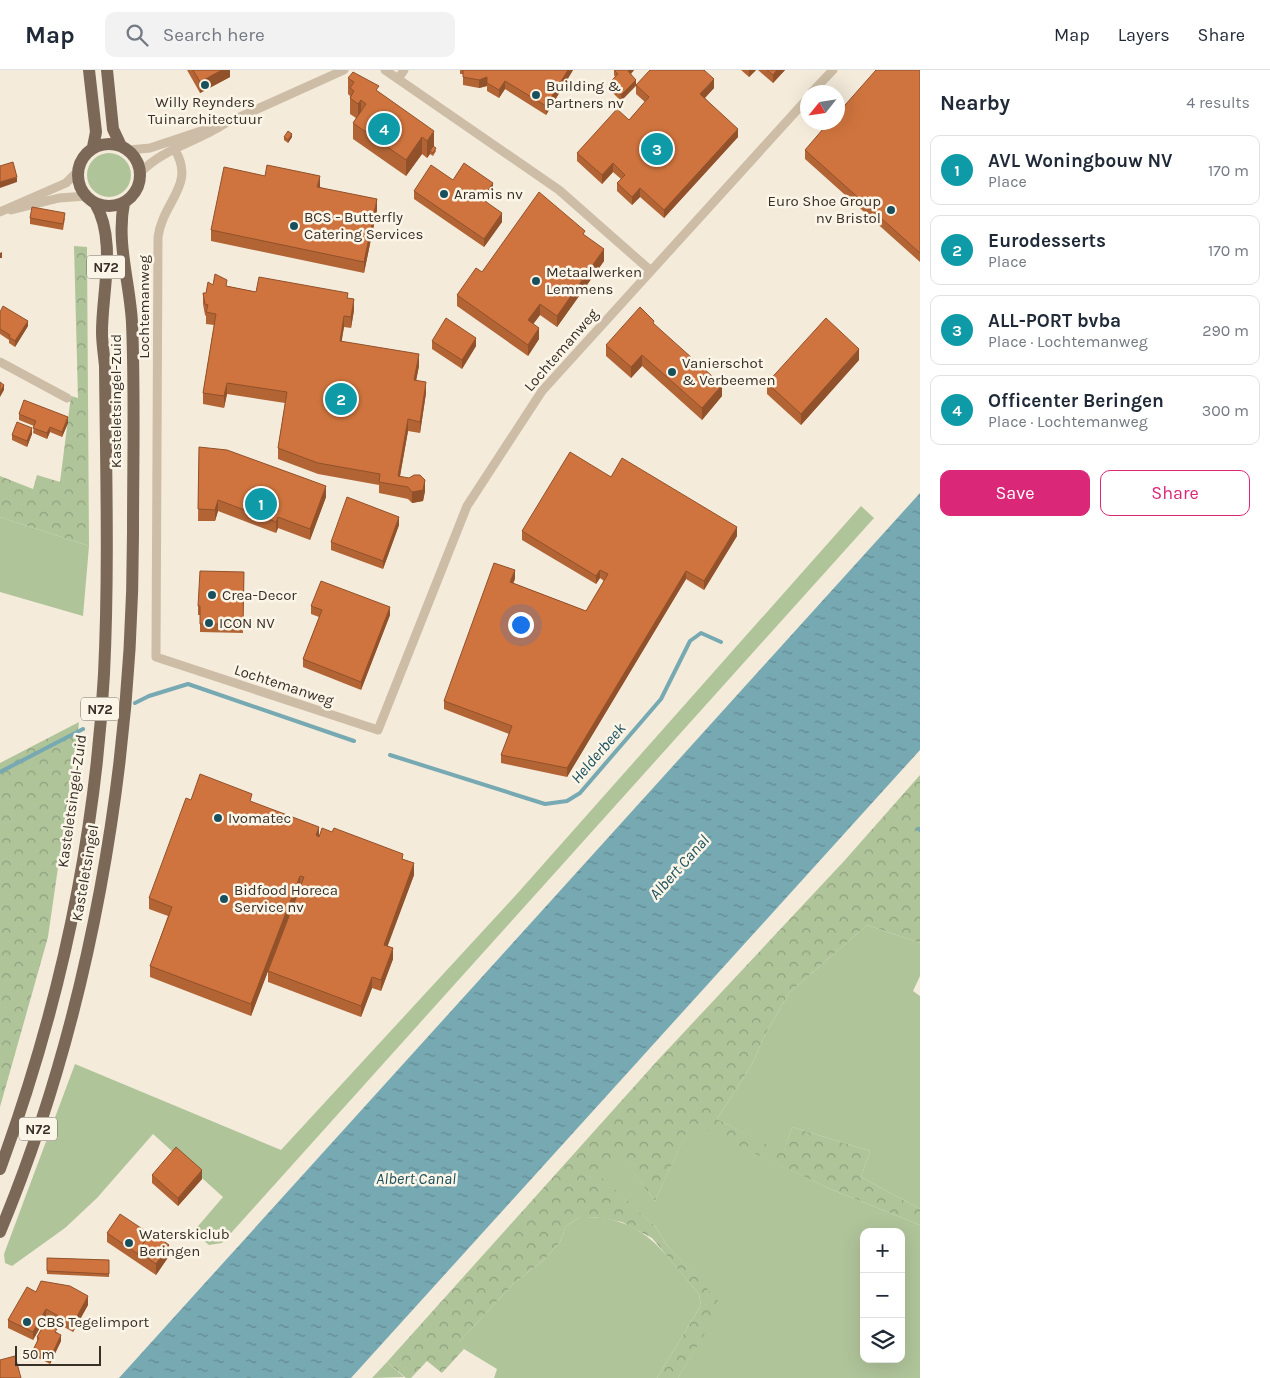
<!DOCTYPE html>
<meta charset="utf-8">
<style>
body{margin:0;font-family:Karla,sans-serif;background:#f2f2f3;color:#1f2937}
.controls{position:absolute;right:15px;bottom:15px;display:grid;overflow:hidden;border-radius:10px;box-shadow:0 5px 20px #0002}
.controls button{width:45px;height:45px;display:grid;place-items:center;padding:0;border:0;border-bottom:1px solid #e0e1e3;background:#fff;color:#1f2937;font:25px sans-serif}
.compass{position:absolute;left:800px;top:15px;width:45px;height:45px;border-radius:50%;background:#fff;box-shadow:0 5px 20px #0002;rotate:240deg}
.scale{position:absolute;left:15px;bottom:12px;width:86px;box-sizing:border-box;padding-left:5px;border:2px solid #382f27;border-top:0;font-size:14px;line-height:18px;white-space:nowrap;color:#382f27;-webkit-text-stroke:4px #fbf5e8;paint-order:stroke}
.you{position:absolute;left:520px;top:554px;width:18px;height:18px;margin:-12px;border:4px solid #fff;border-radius:50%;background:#1a73e8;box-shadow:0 0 0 8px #1a73e833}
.badge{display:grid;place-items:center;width:32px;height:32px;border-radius:50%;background:#db2777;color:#fff;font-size:16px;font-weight:700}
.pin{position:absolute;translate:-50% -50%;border:2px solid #fff;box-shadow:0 1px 5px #0006}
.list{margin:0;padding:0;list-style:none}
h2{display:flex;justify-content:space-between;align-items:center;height:65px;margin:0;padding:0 20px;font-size:21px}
h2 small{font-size:16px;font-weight:400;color:#747a83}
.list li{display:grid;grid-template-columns:32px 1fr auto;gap:15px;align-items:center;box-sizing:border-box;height:70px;margin:0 10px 10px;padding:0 10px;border:1px solid #e0e1e3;border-radius:10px}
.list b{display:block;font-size:19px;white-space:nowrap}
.list p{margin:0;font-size:16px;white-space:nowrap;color:#747a83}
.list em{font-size:16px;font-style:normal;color:#747a83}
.actions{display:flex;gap:10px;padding:15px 20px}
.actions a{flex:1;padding:11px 0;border:1px solid #db2777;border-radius:10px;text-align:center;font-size:18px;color:#db2777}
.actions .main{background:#db2777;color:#fff}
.icon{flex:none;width:28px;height:28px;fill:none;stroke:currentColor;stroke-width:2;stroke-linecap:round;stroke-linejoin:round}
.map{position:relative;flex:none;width:920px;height:1308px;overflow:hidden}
header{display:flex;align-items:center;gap:30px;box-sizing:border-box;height:70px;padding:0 25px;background:#fff;border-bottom:1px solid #e0e1e3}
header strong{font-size:24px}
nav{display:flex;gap:28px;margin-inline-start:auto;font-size:18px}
.search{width:350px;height:45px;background:#f2f2f3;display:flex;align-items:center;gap:12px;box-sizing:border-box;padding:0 18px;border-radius:10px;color:#747a83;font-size:19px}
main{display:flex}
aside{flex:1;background:#fff}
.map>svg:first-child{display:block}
.grass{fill:#b0c49a;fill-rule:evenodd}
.forest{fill:url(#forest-crowns)}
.water{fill:url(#water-ripples)}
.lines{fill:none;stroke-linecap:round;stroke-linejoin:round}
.stream{stroke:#77a9b3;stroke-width:4}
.street{stroke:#cdbda6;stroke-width:9}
.primary{stroke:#7b6857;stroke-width:12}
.wall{fill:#b26435}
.shaded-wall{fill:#91512b}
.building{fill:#cf743e;stroke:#91512b}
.poi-dot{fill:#19505d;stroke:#fbf5e8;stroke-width:2}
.labels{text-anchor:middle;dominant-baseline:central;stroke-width:5;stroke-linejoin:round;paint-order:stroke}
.shield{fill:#fbf5e8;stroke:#726a61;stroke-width:1}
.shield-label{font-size:14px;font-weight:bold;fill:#382f27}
.poi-label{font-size:15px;fill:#382f27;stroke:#fbf5e8;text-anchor:start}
.street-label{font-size:15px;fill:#382f27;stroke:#fbf5e8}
.water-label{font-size:16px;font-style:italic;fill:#19505d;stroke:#fbf5e8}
</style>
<header>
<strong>Map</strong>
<div class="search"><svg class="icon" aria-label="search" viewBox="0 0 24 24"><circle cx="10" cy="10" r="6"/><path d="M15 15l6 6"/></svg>Search here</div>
<nav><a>Map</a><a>Layers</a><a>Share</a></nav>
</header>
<main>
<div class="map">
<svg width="920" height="1308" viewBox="0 0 920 1308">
<defs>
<pattern id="forest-crowns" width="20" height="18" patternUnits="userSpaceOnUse" patternTransform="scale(1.25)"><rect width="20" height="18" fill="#b0c49a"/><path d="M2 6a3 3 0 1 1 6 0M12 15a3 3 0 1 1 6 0" fill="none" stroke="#90a07e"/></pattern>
<pattern id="water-ripples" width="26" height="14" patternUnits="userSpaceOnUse" patternTransform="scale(1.25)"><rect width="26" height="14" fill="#77a9b3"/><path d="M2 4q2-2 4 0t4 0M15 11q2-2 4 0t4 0" fill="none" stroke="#638a92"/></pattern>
</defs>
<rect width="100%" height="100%" fill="#f4ebdb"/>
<!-- grass -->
<path class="grass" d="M87 105a22 22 0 1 1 44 0a22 22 0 1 1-44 0Z
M861 436 874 448 222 1173 209 1175 193 1162 223 1127 153 1064 97 1128 65 1158 12 1196 5 1193 4 1184 75 994 281 1080 516 825Z
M0 447 89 476 83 546 0 522Z
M867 855 920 873V906L913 921 920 926V1139L861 1107 870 1081 792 1057 783 1084 717 1049 752 994 766 963 789 923Z
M691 1052 828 1118 920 1155V1308H678L721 1235 666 1174 655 1156 600 1107 619 1083 655 1131ZM864 1162H901V1289H864Z
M580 1147C644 1145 662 1181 699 1224L701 1235 657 1308H494L497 1299 464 1279 458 1273 514 1213 545 1189 560 1172 566 1156Z
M387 1292 404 1307 372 1308Z"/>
<!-- forest -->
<path class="forest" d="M74 176 87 177 89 476 0 447V406L33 419 37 405 60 412 71 326 78 328Z
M79 652 48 867 0 1037V693Z
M920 705V873L867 855 789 923 766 963 752 994 717 1049 783 1083 792 1057 870 1081 861 1107 920 1139V1155L828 1118 691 1053 655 1131 619 1084 601 1107 655 1156 666 1174 722 1235 678 1308H657L701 1235 699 1224 652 1168 622 1152 594 1147H580L566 1156 560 1172 545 1189 514 1213 459 1272 464 1279 442 1303 427 1291 411 1308H406L387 1292 658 990 845 790Z"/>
<!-- water -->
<path class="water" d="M920 423V680L351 1308H119Z"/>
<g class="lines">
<!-- stream -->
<path class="stream" d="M135 633 149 626 188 614 354 671
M390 685 545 734 567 731 580 723 661 629 690 571 701 563 721 572
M0 702 83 659
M918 759 920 760"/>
<!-- street -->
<path class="street" d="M385 0 559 120 651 201
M398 9 404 0
M812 22 833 0
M129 80 150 78 216 56
M175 80C196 115 163 131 158 167L156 587 378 660 467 436 542 321 808 28
M140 103C162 79 197 72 224 54L344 0
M11 140 59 128 86 126
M0 142 66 113 77 102
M0 292 67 328"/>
<!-- primary -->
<path class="primary" d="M89 0 96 62 93 77
M107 0 113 59 121 76
M78 105a31 31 0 1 1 62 0a31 31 0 1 1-62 0Z
M0 1099C58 941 95 772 104 604 109 501 106 399 105 296 104 285 102 273 102 262 102 221 117 170 95 133
M0 1162C90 946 133 696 133 463 133 393 135 323 132 253 130 213 116 173 124 133"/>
</g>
<!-- wall -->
<path class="wall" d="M187 0H230V7L200 23Z
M460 0H573L546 45 505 19 499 28 487 21V16L479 18 463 15V4H460Z
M614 0H634L631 4 636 15 714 18 705 28 738 67 664 148 640 127 632 135 617 121V113L621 109 613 102 602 114 577 91V83L629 50 645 32 636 24V16L621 31 609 19V13L615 7 614 5Z
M741 0H756L749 7Z
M758 0H785L773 13Z
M920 0V192L805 89V80Z
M348 8 379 22 434 77 436 81 433 86 430 84 427 88 422 84 406 106 353 69V53L356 48 350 44V26L348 24Z
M284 67H292L288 73 284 70Z
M453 110 493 122 486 132 502 152 484 177 414 129V121Z
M320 117 377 140 364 203 211 171V160Z
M30 148H65L63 160 30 154Z
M585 166 604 191 557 257 540 245 533 254 539 269 528 286 457 236V225L482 202Z
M213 215 227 216 256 222 348 228 354 240 351 258 344 257 341 271 419 296 416 310 426 323 420 363 408 361 400 406 425 421 423 431 412 433 408 429 379 423V415L318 404 278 389V378L285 333 227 324 224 338 203 334V323L214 255 206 254V246L205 245 203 234V223H206Z
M0 242 28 256 15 277 9 273V270L0 264Z
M654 254 722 326 702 350 642 296 631 308 606 286V275Z
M432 271 476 276 462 299 432 279Z
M859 290 801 355 767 324V313Z
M19 344 68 353 62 367 50 362 47 369 33 363 34 356 19 350Z
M32 364 27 377 12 370V365Z
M199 377 326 427 310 470 278 458 276 463 218 441 215 451H198Z
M611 407 737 466 704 520 686 509 567 707 501 693V685L509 664 444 639V631L515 509 513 513 586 541 604 511 600 508 596 514 522 470V461Z
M399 455 383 499 331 480V472Z
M244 502 243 563 200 562V545H198V536Z
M311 536 390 545 361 620 303 597V589L319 547 311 544Z
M191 730 252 732 319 766 403 789 414 805 387 876 393 889 381 921 372 918 361 947 268 912V901L251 946 150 907V896L168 846 149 839V828Z
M152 1105 202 1109 178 1136 152 1113Z
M107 1163 169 1186 156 1205 107 1172Z
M47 1188 109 1190V1207L47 1204Z
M36 1222 88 1235 73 1262 46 1247 33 1270 8 1258V1250Z
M57 1262 61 1271 50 1294 33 1285V1280L37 1272V1267Z"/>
<!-- shaded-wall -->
<path class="shaded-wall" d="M222 0H230V7L200 23V12Z
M568 0H573L546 45V36Z
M629 0H634L628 7V1Z
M749 0H756L749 7Z
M777 0H785L773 13V5Z
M487 7V16L479 18V10Z
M714 9V18L700 33V24Z
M636 10V15L621 31V25Z
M505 11V19L499 28V20Z
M361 30V46L358 50V34Z
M738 59V67L664 148V140Z
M434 61V77L430 81V84L427 88V71Z
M292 64V67L288 73V70Z
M422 67V84L406 106V90Z
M613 93V102L602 114V105Z
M320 106V117H317Z
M17 107V112L0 118V112Z
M493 113V122L482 138V129Z
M640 118V127L632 135V127Z
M377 129V140L364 203V192Z
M502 143V152L484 177V169Z
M604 179V191L557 257V246Z
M2 182V188H0V183Z
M354 229V240L351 258V247Z
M540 234V245L528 261V250Z
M344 246V257L340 282V271Z
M28 251V256L15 277V271Z
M539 258V269L528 286V275Z
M476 268V276L462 299V290Z
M859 279V290L801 355V344Z
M419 284V296L414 321V310Z
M642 285V296L631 308V297Z
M426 312V323L420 363V352Z
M227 313V324L224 338V326Z
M4 315V320L0 327V322Z
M722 315V326L702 350V338Z
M68 347V353L62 367V362Z
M408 349V361L398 417V406Z
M50 357V362L47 369V363Z
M32 358V364L27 377V371Z
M425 410V421L423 431 412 433V422Z
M326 416V427L310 470V459Z
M218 430V441L215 451V440Z
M278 447V458L276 463V452Z
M399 447V455L383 499V491Z
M737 457V466L704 520V511Z
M515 500V509L510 521V512Z
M600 500V508L596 514V506Z
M686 501V509L567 707V698Z
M390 537V545L361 620V612Z
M319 757V768L316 765Z
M414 793V805L384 886V875Z
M300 806V817L251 946V934Z
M393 878V889L381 921V910Z
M372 907V918L361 947V936Z
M202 1100V1109L178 1136V1128Z
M169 1175V1186L156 1205V1194Z
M88 1226V1235L73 1262V1254Z
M46 1239V1247L33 1270V1262Z
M61 1265V1271L50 1294V1289Z"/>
<!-- building -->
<path class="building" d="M193 0H222L200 12Z
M463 0H568L546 36 505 11 499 20 487 13V7L479 10 463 7Z
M614 0H629L628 1 636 10 621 25 609 13 618 4Z
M650 0H704L714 9 700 24 738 59 664 140 640 118 632 127 617 113 625 105 613 93 602 105 577 83 617 39 629 50 649 27 636 15Z
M767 0H777L773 5Z
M876 0H920V183L805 80 829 52H838V43Z
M353 2 379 16 376 20 434 61 427 71 422 67 406 90 353 53 366 34 361 30 358 34 350 28 354 21 350 18 354 12 348 8Z
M288 61 292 64 288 70 284 67Z
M433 76 436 78 433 83 430 81Z
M13 92 17 107 0 112V96Z
M464 93 493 113 482 129 502 143 484 169 414 121 431 95 453 110Z
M267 95 320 106 317 117 377 129 364 192 211 160 224 97 265 106Z
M539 122 585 161 583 164 604 179 557 246 540 234 528 250 539 258 528 275 457 225 476 198 482 202Z
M32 137 65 143 63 154 30 148Z
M215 204 227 210 226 216 256 222 259 207 348 223 347 228 354 229 351 247 344 246 340 271 419 284 414 310 426 312 420 352 408 349 398 406 409 408 414 405H420L425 410 423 420 412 422 408 417 379 412 380 404 318 393 278 378 287 322 227 313 224 326 203 323 216 244 206 242 208 235 205 234 203 223H206L208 212 213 215Z
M3 236 28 251 15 271 9 267 10 265 0 259V242Z
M640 237 654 251 653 253 722 315 702 338 642 285 631 297 606 275Z
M446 248 476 268 462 290 432 271Z
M826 248 859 279 801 344 767 313Z
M0 312 4 315 0 322Z
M24 330 68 347 62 362 50 357 47 363 33 358 36 351 19 344Z
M17 352 32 358 27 371 12 365Z
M199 377 227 380 326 416 310 459 278 447 276 452 218 430 215 440 198 439Z
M570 382 611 407 622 388 737 457 704 511 686 501 567 698 501 685 512 656 444 631 494 493 515 500 510 512 586 541 608 504 600 500 596 506 522 461Z
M347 427 399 447 383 491 331 472Z
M200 501 244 502 243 554H200V536H198Z
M321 511 390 537 361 612 303 589 322 540 311 536Z
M200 704 252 724 250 731 319 757 316 765 319 767 322 758 332 762 334 758 403 784 402 789 414 793 384 875 393 878 381 910 372 907 361 936 268 901 304 807 300 806 251 934 150 896 172 837 149 828 186 728 191 730Z
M176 1077 202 1100 178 1128 152 1105Z
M120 1144 150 1164 138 1181V1184L107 1163Z
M151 1162 169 1175 156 1194 138 1181Z
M47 1188 109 1190V1204L47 1201Z
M41 1211 70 1216 88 1226 73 1254 46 1239 33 1262 8 1250 27 1217 36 1222Z
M45 1253 57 1259 55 1262 61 1265 50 1289 33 1280 39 1268 37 1267Z
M15 1286 21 1308H0V1290Z"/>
<!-- markers -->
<g class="poi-dot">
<circle cx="205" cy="15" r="5"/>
<circle cx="536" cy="25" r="5"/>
<circle cx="444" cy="124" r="5"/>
<circle cx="891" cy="140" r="5"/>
<circle cx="294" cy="156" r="5"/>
<circle cx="536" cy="211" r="5"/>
<circle cx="672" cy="302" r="5"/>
<circle cx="212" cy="525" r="5"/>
<circle cx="209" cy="553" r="5"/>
<circle cx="218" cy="748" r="5"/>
<circle cx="224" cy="829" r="5"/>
<circle cx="129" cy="1173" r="5"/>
<circle cx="27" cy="1252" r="5"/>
</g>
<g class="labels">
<!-- shield labels -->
<g class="shield">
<rect x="87" y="185.5" width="38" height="23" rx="4"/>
<rect x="81" y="627.5" width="38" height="23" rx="4"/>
<rect x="19" y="1047.5" width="38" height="23" rx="4"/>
</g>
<g class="shield-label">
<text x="106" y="197">N72</text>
<text x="100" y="639">N72</text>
<text x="38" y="1059">N72</text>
</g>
<!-- poi labels -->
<g class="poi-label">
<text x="546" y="16">Building &amp;<tspan x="546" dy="17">Partners nv</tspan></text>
<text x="205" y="32" text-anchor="middle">Willy Reynders<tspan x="205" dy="17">Tuinarchitectuur</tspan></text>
<text x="454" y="124">Aramis nv</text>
<text x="881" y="131" text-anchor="end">Euro Shoe Group<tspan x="881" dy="17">nv Bristol</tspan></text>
<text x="304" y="147">BCS - Butterfly<tspan x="304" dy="17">Catering Services</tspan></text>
<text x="546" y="202">Metaalwerken<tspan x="546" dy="17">Lemmens</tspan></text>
<text x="682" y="293">Vanierschot<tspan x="682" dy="17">&amp; Verbeemen</tspan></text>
<text x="222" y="525">Crea-Decor</text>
<text x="219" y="553">ICON NV</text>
<text x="228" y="748">Ivomatec</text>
<text x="234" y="820">Bidfood Horeca<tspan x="234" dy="17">Service nv</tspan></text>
<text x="139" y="1164">Waterskiclub<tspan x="139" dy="17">Beringen</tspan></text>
<text x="37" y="1252">CBS Tegelimport</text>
</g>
<!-- street labels -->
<g class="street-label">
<text transform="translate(144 237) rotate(-90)">Lochtemanweg</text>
<text transform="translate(561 280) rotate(-49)">Lochtemanweg</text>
<text transform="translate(116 331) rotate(-90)">Kasteletsingel-Zuid</text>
<text transform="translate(284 615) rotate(18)">Lochtemanweg</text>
<text transform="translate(72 731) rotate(-82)">Kasteletsingel-Zuid</text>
<text transform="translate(85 803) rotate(-80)">Kasteletsingel</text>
</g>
<!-- water labels -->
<g class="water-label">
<text transform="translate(598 683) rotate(-49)">Helderbeek</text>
<text transform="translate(679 797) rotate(-48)">Albert Canal</text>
<text x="416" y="1108">Albert Canal</text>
</g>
</g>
</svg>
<div class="controls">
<button>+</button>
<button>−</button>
<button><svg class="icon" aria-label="layers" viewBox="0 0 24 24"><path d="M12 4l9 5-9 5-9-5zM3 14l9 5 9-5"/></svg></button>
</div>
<svg class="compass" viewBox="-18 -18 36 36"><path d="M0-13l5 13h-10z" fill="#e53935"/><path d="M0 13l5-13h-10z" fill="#747a83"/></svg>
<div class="scale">50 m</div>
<div class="you"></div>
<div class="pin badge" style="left:261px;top:434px;background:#0f9aa8">1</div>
<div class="pin badge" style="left:341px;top:329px;background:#0f9aa8">2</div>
<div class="pin badge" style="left:657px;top:79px;background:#0f9aa8">3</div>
<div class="pin badge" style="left:384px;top:59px;background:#0f9aa8">4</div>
</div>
<aside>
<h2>Nearby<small>4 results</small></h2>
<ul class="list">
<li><span class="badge" style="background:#0f9aa8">1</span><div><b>AVL Woningbouw NV</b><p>Place</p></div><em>170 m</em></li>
<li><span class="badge" style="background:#0f9aa8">2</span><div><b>Eurodesserts</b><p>Place</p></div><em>170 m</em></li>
<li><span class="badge" style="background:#0f9aa8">3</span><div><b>ALL-PORT bvba</b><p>Place · Lochtemanweg</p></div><em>290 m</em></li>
<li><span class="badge" style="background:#0f9aa8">4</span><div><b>Officenter Beringen</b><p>Place · Lochtemanweg</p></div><em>300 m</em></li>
</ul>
<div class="actions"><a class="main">Save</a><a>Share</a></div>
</aside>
</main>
